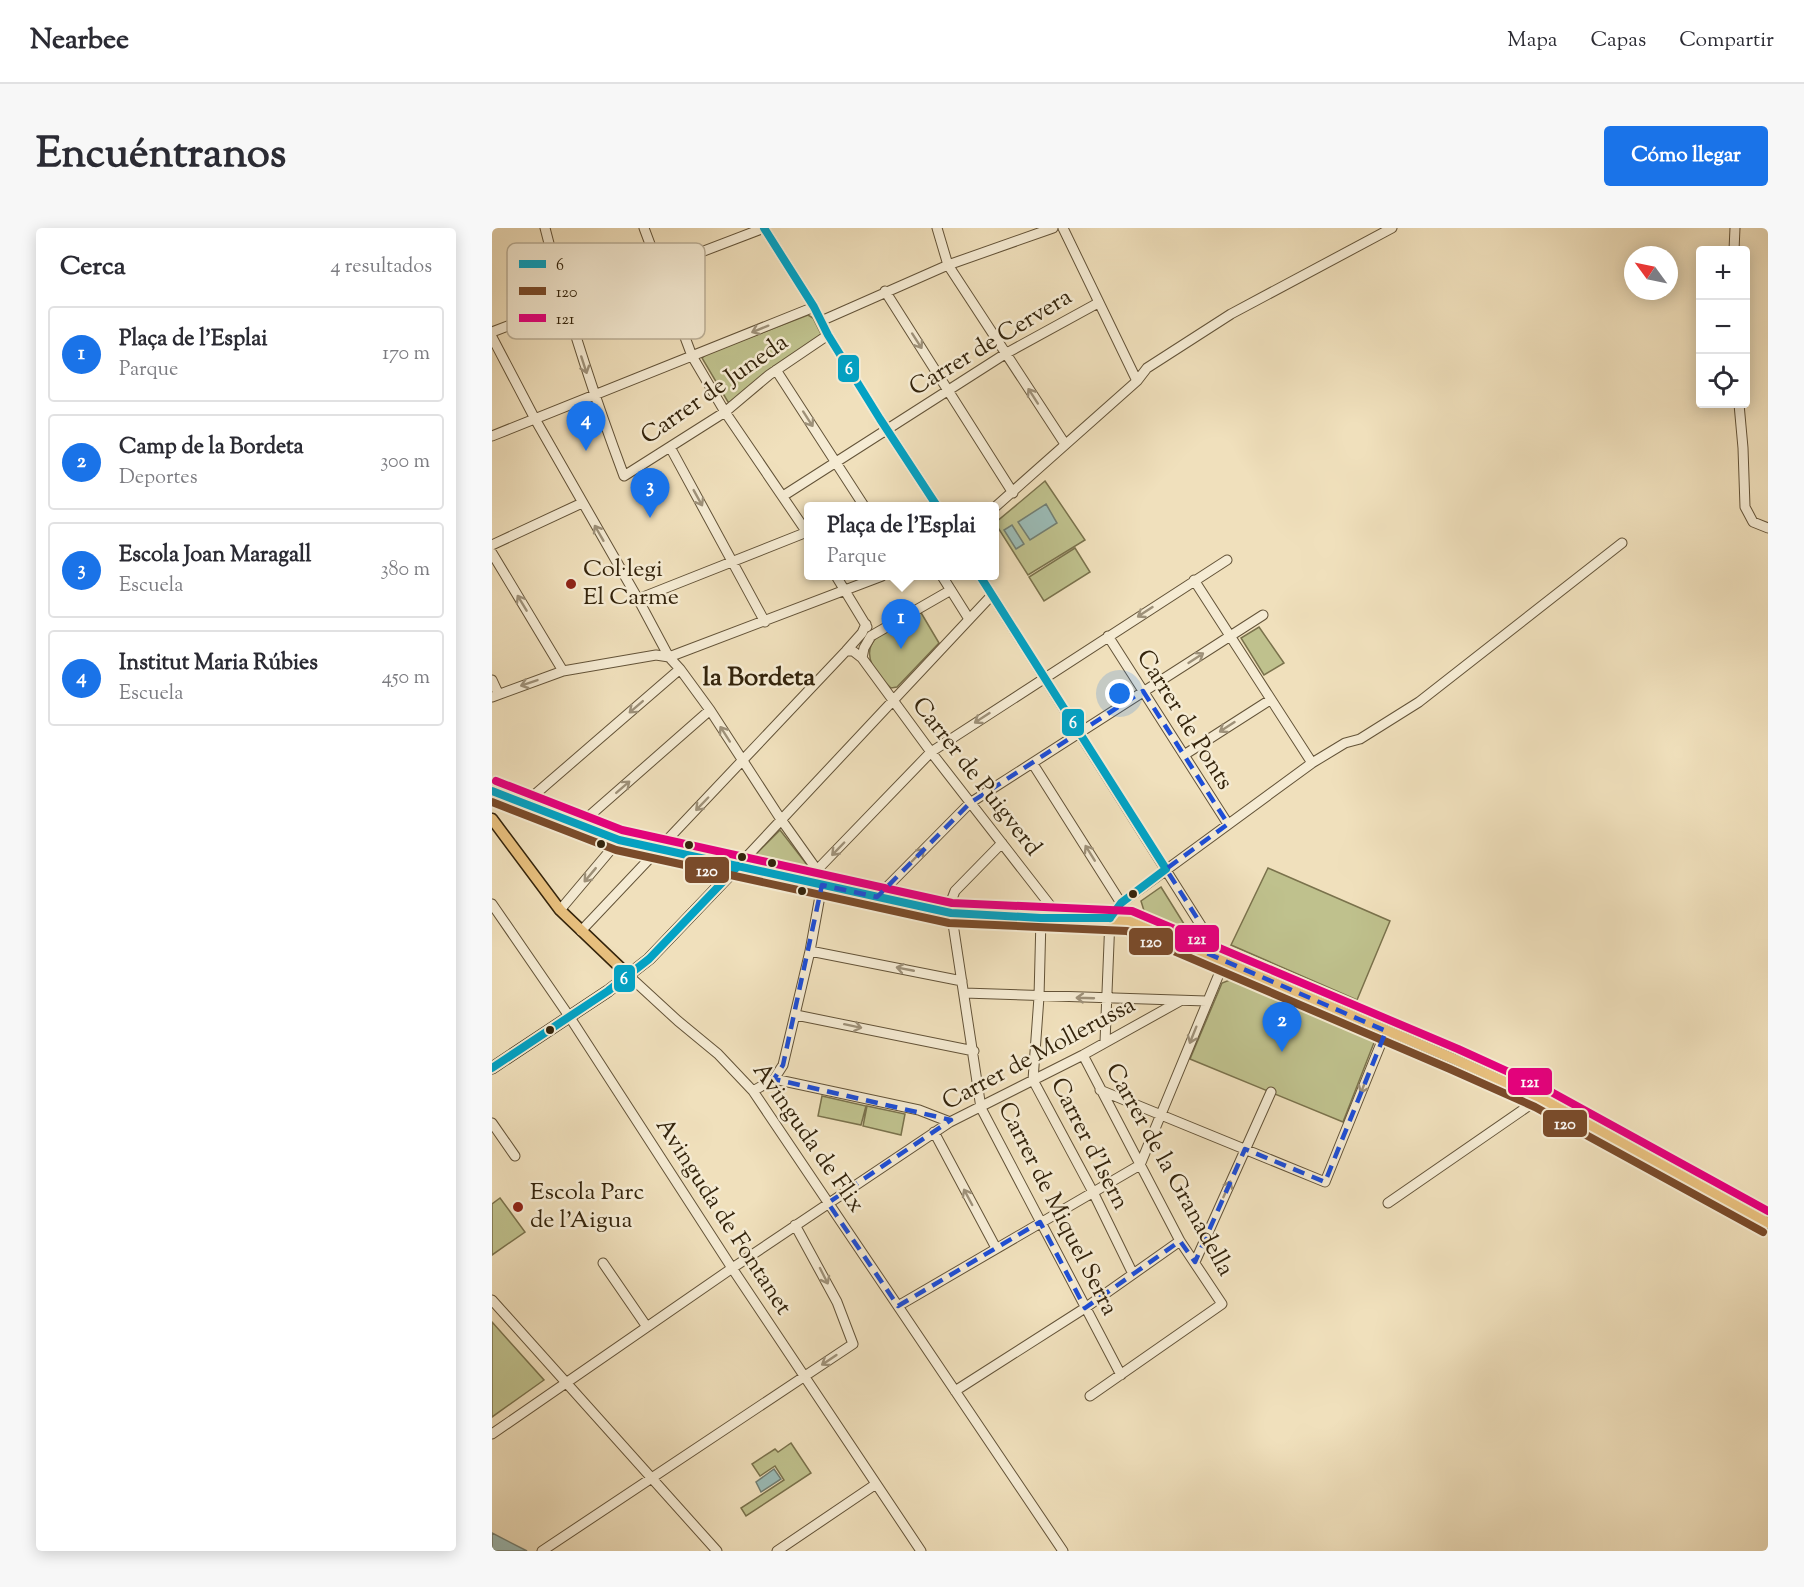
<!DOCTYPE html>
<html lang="es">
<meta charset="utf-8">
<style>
body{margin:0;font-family:"Sorts Mill Goudy",serif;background:#f7f7f7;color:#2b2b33}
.controls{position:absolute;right:18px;top:18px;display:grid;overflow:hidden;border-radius:6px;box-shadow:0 3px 15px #0003}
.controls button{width:54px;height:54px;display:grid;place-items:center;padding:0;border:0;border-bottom:2px solid #e1e1e2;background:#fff;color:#2b2b33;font:30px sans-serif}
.compass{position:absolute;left:1132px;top:18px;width:54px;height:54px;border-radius:50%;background:#fff;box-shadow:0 3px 15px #0003;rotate:303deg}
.you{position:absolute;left:628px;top:466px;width:21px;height:21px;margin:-15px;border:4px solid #fff;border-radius:50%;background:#1a73e8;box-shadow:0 0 0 9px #1a73e833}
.badge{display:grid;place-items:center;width:39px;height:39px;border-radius:50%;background:#1a73e8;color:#fff;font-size:20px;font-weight:700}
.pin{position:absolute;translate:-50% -50px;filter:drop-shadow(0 2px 3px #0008)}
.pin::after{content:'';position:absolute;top:32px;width:21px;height:18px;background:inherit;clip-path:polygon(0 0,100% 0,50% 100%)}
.popup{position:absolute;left:312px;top:274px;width:195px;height:78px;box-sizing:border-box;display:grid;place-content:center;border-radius:6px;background:#fff;filter:drop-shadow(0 2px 4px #0005);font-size:20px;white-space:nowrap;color:#7c7c81}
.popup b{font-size:22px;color:#2b2b33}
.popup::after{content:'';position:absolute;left:50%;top:100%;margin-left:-12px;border:12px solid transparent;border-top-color:#fff}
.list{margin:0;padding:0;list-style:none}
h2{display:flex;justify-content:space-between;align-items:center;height:78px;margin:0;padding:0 24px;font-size:26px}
h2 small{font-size:20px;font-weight:400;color:#7c7c81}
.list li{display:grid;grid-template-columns:39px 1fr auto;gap:18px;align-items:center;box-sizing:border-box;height:96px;margin:0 12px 12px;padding:0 12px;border:2px solid #e1e1e2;border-radius:6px}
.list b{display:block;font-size:22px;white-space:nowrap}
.list p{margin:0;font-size:20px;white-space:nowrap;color:#7c7c81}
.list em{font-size:20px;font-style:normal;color:#7c7c81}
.icon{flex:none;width:33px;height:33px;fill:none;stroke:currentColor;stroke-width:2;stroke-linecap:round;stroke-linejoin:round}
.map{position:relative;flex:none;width:1276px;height:1323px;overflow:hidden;border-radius:6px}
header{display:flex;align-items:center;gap:36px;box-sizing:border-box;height:84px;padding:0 30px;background:#fff;border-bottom:2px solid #e1e1e2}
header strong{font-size:28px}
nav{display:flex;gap:33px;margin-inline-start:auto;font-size:21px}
.intro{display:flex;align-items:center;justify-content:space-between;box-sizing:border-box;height:144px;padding:0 36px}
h1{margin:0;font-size:42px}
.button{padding:15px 27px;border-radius:6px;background:#1a73e8;color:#fff;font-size:21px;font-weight:700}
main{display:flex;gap:36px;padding:0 36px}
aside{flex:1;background:#fff;border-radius:6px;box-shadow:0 3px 15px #0003}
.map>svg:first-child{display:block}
.green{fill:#bfc18d;stroke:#7a724c;stroke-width:1.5}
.water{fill:#9bbcb7;stroke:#727f73;stroke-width:1.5}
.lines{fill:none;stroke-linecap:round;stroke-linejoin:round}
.minor-casing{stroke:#635338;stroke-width:11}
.major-casing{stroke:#34240c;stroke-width:13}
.minor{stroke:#f5ebd3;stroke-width:9}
.major{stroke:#e8c07e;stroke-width:10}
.bus-1-casing{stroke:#f5ebd3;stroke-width:12}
.bus-2-casing{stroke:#f5ebd3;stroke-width:12}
.bus-3-casing{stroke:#f5ebd3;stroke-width:12}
.bus-1{stroke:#03a2c4;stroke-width:8}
.bus-2{stroke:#7a4b2a;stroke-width:8}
.bus-3{stroke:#e5007d;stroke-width:8}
.oneway{stroke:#9e9179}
.marked{fill:none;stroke:#1d4ed8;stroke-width:4.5;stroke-dasharray:12 8;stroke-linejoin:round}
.poi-dot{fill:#8f2418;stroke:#f5ebd3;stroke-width:2}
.bus-dot{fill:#34240c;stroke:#f5ebd3;stroke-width:2}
.labels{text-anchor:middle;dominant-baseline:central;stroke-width:5;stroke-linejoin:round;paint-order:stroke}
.street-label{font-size:24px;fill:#34240c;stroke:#f5ebd3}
.poi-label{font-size:24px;fill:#34240c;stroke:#f5ebd3;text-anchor:start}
.neighbourhood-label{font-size:26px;font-weight:bold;fill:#34240c;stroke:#f5ebd3}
.key{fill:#f5ebd3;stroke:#bbaf97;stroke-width:1.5}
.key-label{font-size:16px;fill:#34240c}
.line-badge{stroke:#f5ebd3;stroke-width:2}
.badge-label{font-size:16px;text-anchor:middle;font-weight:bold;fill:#fff}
</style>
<header>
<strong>Nearbee</strong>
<nav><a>Mapa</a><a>Capas</a><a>Compartir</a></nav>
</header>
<div class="intro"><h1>Encuéntranos</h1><a class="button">Cómo llegar</a></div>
<main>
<aside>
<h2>Cerca<small>4 resultados</small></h2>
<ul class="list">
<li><span class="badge">1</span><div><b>Plaça de l'Esplai</b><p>Parque</p></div><em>170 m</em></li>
<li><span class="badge">2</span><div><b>Camp de la Bordeta</b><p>Deportes</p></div><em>300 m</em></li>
<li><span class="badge">3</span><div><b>Escola Joan Maragall</b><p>Escuela</p></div><em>380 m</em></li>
<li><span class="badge">4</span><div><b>Institut Maria Rúbies</b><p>Escuela</p></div><em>450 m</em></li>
</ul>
</aside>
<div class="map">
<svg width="1276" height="1323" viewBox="0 0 1276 1323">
<rect width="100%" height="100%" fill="#f0e0bc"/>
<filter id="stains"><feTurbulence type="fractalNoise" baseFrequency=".00333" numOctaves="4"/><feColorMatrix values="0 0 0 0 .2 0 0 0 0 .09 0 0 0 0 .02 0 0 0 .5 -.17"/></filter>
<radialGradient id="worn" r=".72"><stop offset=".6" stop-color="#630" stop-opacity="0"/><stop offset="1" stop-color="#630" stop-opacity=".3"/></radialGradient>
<!-- green -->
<path class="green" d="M316 87 321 90 330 108 240 174H236L210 130 215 126Z
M553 253 593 312 536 347 503 295Z
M583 320 598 344 552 373 537 349Z
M428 383 447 415 405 459 399 460C385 448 368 427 384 410Z
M767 399 792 435 772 447 749 410Z
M288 602 316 638 318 644 316 647 260 635 259 633 260 630Z
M776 640 898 693 865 772 739 717Z
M669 659 697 704 653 686 649 673Z
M748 748 885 807 851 894 698 831 730 755Z
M330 868 374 878 369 897 326 888Z
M375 878 413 886 409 907 371 898Z
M8 970 33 1004 0 1027V976Z
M0 1094 52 1152 0 1189Z
M299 1215 319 1245 254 1288 249 1280 292 1252 283 1238 268 1248 260 1236 283 1221 286 1224Z"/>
<!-- water -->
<path class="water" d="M554 276 565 295 538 312 526 294Z
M520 297 532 316 524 321 512 302Z
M282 1241 289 1251 269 1264 264 1254Z
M0 1305 35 1323H0Z"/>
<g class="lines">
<!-- minor casing -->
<g class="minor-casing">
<path id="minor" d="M53 0C75 86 101 165 132 248L233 184 277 147 336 107
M152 0 200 128 233 184 316 306
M272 0 322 79 336 107 388 191 445 278
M445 0 456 37 573 216
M571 0 645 153
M1242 22 1243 0
M393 63 521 265
M329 93 456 37 561 0
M0 104 272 0
M0 109 43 191 146 371 177 429 188 441 218 482 288 590 325 642 324 655
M284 142 372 278
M1247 176 1251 220 1253 279 1261 294 1276 300
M0 208 322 79
M178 219 273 394
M291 268 513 126 606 75
M502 280 645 153 655 140 739 86 900 0
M0 317 90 275
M0 325 71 443
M344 348 375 399
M450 348 477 391
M702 352 820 535
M146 371 315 304
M616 408 736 596
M354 423H361L370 430 439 524 568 690
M370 430 372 420 379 408 459 362
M0 452 6 465
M0 469 71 443 164 427 177 429 390 348
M692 527 778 472
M541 536 629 675
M33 575 188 441
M87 597 218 482
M510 615 463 663 458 676 489 880 629 1147
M246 638 500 367
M325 642 439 524 735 332
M385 669 478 575 771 387
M0 676 77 788 240 1040 429 1323
M68 682 127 612
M549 690 547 769 541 852 601 964 641 1046
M89 703 354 423 370 405 374 396
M702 720 712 701
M318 723 470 753
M136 747 186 793 226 826 261 863 571 1323
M472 765 714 773
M304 787 482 823
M613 814 618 690 629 675 820 535 853 515 868 511 927 474 1130 315
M591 827 688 1013 730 1076 598 1168
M282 851 427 882 458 894
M608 862 833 954 894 803
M261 863 282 851 291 837 318 723 330 657
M0 895 23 928
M442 904 504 1020
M896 975 1048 870
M703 1034 779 864
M111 1035 155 1099
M0 1072 225 1323
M406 1078 648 937 732 734 488 348
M463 1163 593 1080 688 1013
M0 1206 236 1043 458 894 591 827 688 773
M50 1323 361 1116 345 1074 303 997
M285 1323 384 1256"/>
</g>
<!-- major casing -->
<g class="major-casing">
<path id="major" d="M0 563 105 605 127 612 168 620 459 685 637 693 962 831 1048 870 1276 995
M0 591 68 682 136 747
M0 840 116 763 157 731 246 638"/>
</g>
<!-- minor -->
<use href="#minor" class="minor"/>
<!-- major -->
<use href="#major" class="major"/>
<!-- bus-1 casing -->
<g class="bus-1-casing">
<path id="bus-1" d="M272 0 322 79 336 107 388 191 445 278
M488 348 674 641
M0 563 127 612 459 685 549 690H618
M618 690 629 675 674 641
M0 840 116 763 157 731 246 638"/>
</g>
<!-- bus-2 casing -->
<g class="bus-2-casing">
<path id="bus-2" d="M0 574 124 622 457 695 635 703 958 841 1043 879 1271 1004"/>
</g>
<!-- bus-3 casing -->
<g class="bus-3-casing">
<path id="bus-3" d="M4 553 130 602 460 675 640 683 966 821 1052 860 1276 983"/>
</g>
<!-- bus-1 -->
<use href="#bus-1" class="bus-1"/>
<!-- bus-2 -->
<use href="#bus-2" class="bus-2"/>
<!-- bus-3 -->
<use href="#bus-3" class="bus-3"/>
</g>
<!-- one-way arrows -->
<defs><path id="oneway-shaft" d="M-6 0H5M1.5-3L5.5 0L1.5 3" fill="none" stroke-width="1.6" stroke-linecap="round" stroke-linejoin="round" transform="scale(1.5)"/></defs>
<g class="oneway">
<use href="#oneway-shaft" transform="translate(268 101) rotate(158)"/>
<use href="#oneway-shaft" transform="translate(425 113) rotate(57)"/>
<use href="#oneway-shaft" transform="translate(92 137) rotate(72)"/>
<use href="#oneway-shaft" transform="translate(541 168) rotate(-123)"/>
<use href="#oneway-shaft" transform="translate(316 191) rotate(57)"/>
<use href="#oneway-shaft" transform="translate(206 270) rotate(61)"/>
<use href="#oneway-shaft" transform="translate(107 305) rotate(-120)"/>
<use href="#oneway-shaft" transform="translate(30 375) rotate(-121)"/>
<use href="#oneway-shaft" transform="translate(653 384) rotate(147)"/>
<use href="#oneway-shaft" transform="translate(704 430) rotate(-33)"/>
<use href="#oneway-shaft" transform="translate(37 455) rotate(161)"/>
<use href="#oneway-shaft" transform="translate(144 479) rotate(139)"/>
<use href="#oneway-shaft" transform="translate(490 490) rotate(147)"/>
<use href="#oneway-shaft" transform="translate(735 499) rotate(147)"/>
<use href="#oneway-shaft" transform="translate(233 506) rotate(-123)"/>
<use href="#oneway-shaft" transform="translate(131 559) rotate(-41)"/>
<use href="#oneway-shaft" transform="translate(210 576) rotate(134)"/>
<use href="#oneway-shaft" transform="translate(346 621) rotate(134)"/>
<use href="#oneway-shaft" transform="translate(598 625) rotate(-122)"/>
<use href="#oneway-shaft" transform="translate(426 627) rotate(-46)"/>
<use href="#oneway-shaft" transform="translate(98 647) rotate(130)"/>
<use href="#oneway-shaft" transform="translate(413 741) rotate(-169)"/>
<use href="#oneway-shaft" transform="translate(593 770) rotate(-178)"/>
<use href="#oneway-shaft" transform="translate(361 798) rotate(12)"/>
<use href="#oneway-shaft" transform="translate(701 807) rotate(112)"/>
<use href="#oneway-shaft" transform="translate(872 857) rotate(112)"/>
<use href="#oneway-shaft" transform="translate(735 961) rotate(-66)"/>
<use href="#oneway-shaft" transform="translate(476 969) rotate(-118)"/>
<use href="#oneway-shaft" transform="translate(332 1048) rotate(63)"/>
<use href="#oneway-shaft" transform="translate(337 1132) rotate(146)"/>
</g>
<!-- marked area -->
<path class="marked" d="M651 463 736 596 674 641 712 701 703 720 894 803 833 954 753 921 703 1034 688 1013 593 1080 548 994 406 1078 336 975 459 892 282 851 291 837 330 657 385 669 478 575Z"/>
<!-- markers -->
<g class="poi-dot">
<circle cx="79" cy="356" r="6"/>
<circle cx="26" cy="979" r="6"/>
</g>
<g class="bus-dot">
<circle cx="109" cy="616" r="5"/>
<circle cx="197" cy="617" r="5"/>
<circle cx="250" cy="629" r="5"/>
<circle cx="280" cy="635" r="5"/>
<circle cx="310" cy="663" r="5"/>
<circle cx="641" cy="666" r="5"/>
<circle cx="58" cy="802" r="5"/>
</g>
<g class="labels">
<!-- street labels -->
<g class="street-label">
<text transform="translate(499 115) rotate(-31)">Carrer de Cervera</text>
<text transform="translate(223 162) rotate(-35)">Carrer de Juneda</text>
<text transform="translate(692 492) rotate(58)">Carrer de Ponts</text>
<text transform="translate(484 549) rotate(52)">Carrer de Puigverd</text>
<text transform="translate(547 826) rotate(-28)">Carrer de Mollerussa</text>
<text transform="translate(316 910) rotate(55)">Avinguda de Flix</text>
<text transform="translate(597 916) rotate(63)">Carrer d'Isern</text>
<text transform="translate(677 942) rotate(61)">Carrer de la Granadella</text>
<text transform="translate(565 981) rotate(63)">Carrer de Miquel Serra</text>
<text transform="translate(231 989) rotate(57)">Avinguda de Fontanet</text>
</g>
<!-- poi labels -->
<g class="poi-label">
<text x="91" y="342">Col·legi<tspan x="91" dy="28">El Carme</tspan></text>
<text x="38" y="965">Escola Parc<tspan x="38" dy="28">de l'Aigua</tspan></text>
</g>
<!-- neighbourhood labels -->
<g class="neighbourhood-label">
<text x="267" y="450">la Bordeta</text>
</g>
</g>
<!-- legend -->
<rect x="15" y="15" width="198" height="96" rx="9" class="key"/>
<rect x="27" y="32" width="27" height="8" fill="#03a2c4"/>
<rect x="27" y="59" width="27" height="8" fill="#7a4b2a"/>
<rect x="27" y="86" width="27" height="8" fill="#e5007d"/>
<g class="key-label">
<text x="64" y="42">6</text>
<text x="64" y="69">120</text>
<text x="64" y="96">121</text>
</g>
<g class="line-badge">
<rect x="345" y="126" width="23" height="29" rx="6" fill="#03a2c4"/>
<rect x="569" y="480" width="24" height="29" rx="6" fill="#03a2c4"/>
<rect x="192" y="628" width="46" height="28" rx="6" fill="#7a4b2a"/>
<rect x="682" y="696" width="46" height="29" rx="6" fill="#e5007d"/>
<rect x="636" y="699" width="46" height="29" rx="6" fill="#7a4b2a"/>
<rect x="121" y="736" width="23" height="29" rx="6" fill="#03a2c4"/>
<rect x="1015" y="839" width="46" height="29" rx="6" fill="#e5007d"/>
<rect x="1050" y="881" width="46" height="29" rx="6" fill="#7a4b2a"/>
</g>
<g class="badge-label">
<text x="357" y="146">6</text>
<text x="581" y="500">6</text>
<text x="215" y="648">120</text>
<text x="705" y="716">121</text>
<text x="659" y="719">120</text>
<text x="132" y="756">6</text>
<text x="1038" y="859">121</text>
<text x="1073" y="901">120</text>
</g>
<rect width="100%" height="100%" filter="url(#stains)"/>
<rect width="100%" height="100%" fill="url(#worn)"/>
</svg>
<div class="controls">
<button>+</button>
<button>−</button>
<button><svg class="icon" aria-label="locate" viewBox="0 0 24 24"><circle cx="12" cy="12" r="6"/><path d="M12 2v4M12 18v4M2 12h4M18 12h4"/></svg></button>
</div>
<svg class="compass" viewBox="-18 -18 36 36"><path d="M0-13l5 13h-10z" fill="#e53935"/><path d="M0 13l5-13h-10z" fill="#7c7c81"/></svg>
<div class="you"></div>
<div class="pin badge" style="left:409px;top:421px">1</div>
<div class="popup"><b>Plaça de l'Esplai</b>Parque</div>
<div class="pin badge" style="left:790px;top:824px">2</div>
<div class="pin badge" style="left:158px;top:290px">3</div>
<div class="pin badge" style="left:94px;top:223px">4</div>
</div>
</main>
